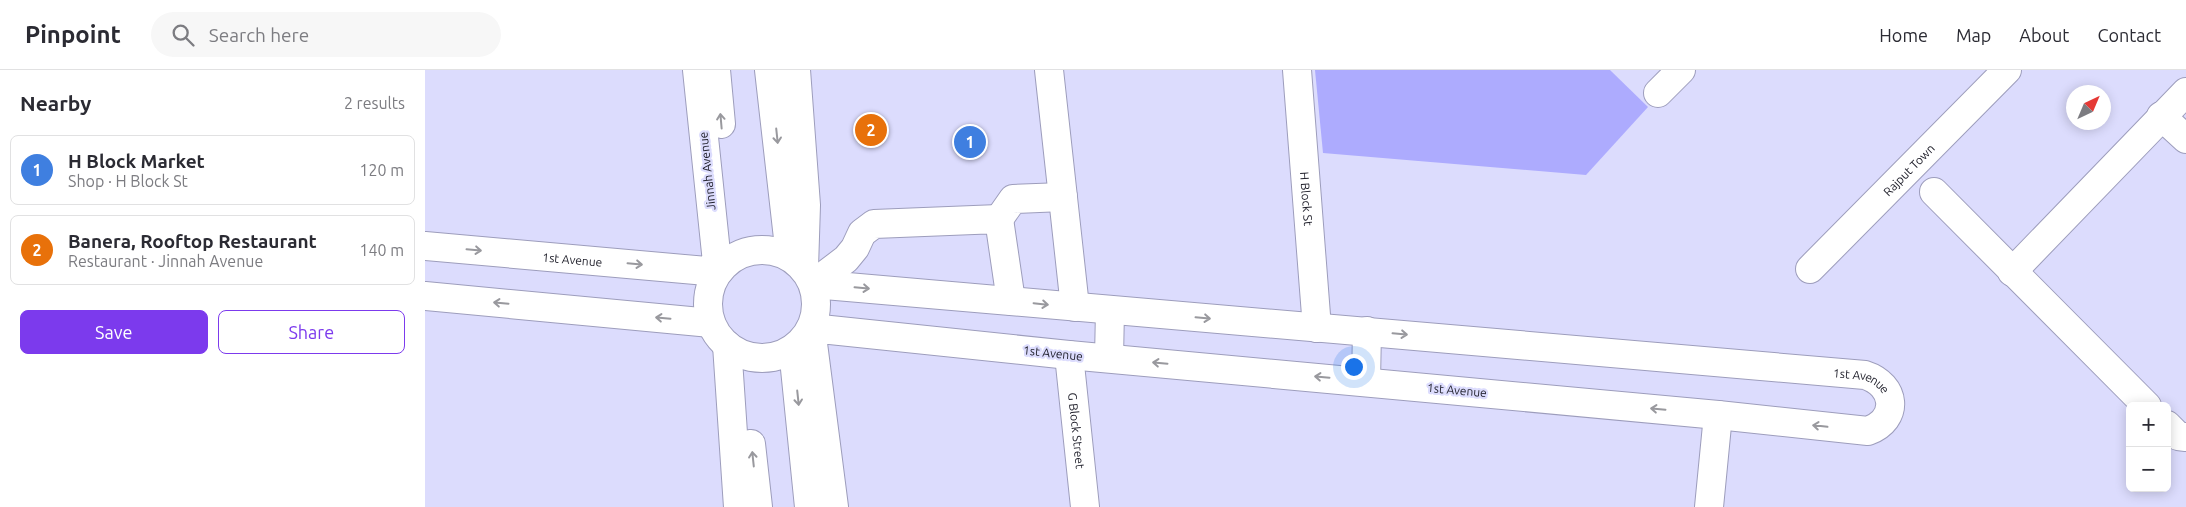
<!DOCTYPE html>
<meta charset="utf-8">
<style>
body{margin:0;font-family:Ubuntu,sans-serif;background:#f7f7f7;color:#2b2b33}
.controls{position:absolute;right:15px;bottom:15px;display:grid;overflow:hidden;border-radius:8px;box-shadow:0 2px 12px #0003}
.controls button{width:45px;height:45px;display:grid;place-items:center;padding:0;border:0;border-bottom:1px solid #e1e1e2;background:#fff;color:#2b2b33;font:25px sans-serif}
.compass{position:absolute;left:1641px;top:15px;width:45px;height:45px;border-radius:50%;background:#fff;box-shadow:0 2px 12px #0003;rotate:44deg}
.you{position:absolute;left:928px;top:296px;width:18px;height:18px;margin:-12px;border:4px solid #fff;border-radius:50%;background:#1a73e8;box-shadow:0 0 0 8px #1a73e833}
.badge{display:grid;place-items:center;width:32px;height:32px;border-radius:50%;background:#7c3aed;color:#fff;font-size:16px;font-weight:700}
.pin{position:absolute;translate:-50% -50%;border:2px solid #fff;box-shadow:0 1px 5px #0006}
.list{margin:0;padding:0;list-style:none}
h2{display:flex;justify-content:space-between;align-items:center;height:65px;margin:0;padding:0 20px;font-size:21px}
h2 small{font-size:16px;font-weight:400;color:#7c7c81}
.list li{display:grid;grid-template-columns:32px 1fr auto;gap:15px;align-items:center;box-sizing:border-box;height:70px;margin:0 10px 10px;padding:0 10px;border:1px solid #e1e1e2;border-radius:8px}
.list b{display:block;font-size:19px;white-space:nowrap}
.list p{margin:0;font-size:16px;white-space:nowrap;color:#7c7c81}
.list em{font-size:16px;font-style:normal;color:#7c7c81}
.actions{display:flex;gap:10px;padding:15px 20px}
.actions a{flex:1;padding:11px 0;border:1px solid #7c3aed;border-radius:8px;text-align:center;font-size:18px;color:#7c3aed}
.actions .main{background:#7c3aed;color:#fff}
.icon{flex:none;width:28px;height:28px;fill:none;stroke:currentColor;stroke-width:2;stroke-linecap:round;stroke-linejoin:round}
.map{position:relative;flex:none;width:1761px;height:437px;overflow:hidden}
header{display:flex;align-items:center;gap:30px;box-sizing:border-box;height:70px;padding:0 25px;background:#fff;border-bottom:1px solid #e1e1e2}
header strong{font-size:24px}
nav{display:flex;gap:28px;margin-inline-start:auto;font-size:18px}
.search{width:350px;height:45px;background:#f7f7f7;display:flex;align-items:center;gap:12px;box-sizing:border-box;padding:0 18px;border-radius:28px;color:#7c7c81;font-size:19px}
main{display:flex}
aside{flex:1;background:#fff}
.map>svg:first-child{display:block}
.building{fill:#adabfe}
.lines{fill:none;stroke-linecap:round;stroke-linejoin:round}
.minor-casing{stroke:#9d9dbc;stroke-width:30}
.minor{stroke:#fff;stroke-width:28}
.oneway{stroke:#99999e}
.labels{text-anchor:middle;dominant-baseline:central;stroke-width:4.5;stroke-linejoin:round;paint-order:stroke}
.street-label{font-size:12px;fill:#1c1c27;stroke:#dcdcfd}
</style>
<header>
<strong>Pinpoint</strong>
<div class="search"><svg class="icon" aria-label="search" viewBox="0 0 24 24"><circle cx="10" cy="10" r="6"/><path d="M15 15l6 6"/></svg>Search here</div>
<nav><a>Home</a><a>Map</a><a>About</a><a>Contact</a></nav>
</header>
<main>
<aside>
<h2>Nearby<small>2 results</small></h2>
<ul class="list">
<li><span class="badge" style="background:#3f7fe0">1</span><div><b>H Block Market</b><p>Shop · H Block St</p></div><em>120 m</em></li>
<li><span class="badge" style="background:#e8710a">2</span><div><b>Banera, Rooftop Restaurant</b><p>Restaurant · Jinnah Avenue</p></div><em>140 m</em></li>
</ul>
<div class="actions"><a class="main">Save</a><a>Share</a></div>
</aside>
<div class="map">
<svg width="1761" height="437" viewBox="0 0 1761 437">
<rect width="100%" height="100%" fill="#dcdcfd"/>
<!-- building -->
<path class="building" d="M890 0H1185L1223 37 1161 105 898 83Z"/>
<g class="lines">
<!-- minor casing -->
<g class="minor-casing">
<g id="minor">
<path d="M291 0 296 54"/>
<path d="M344 0 365 186"/>
<path d="M371 0 381 135 379 198"/>
<path d="M624 0 650 237"/>
<path id="s1" d="M872 0 892 258"/>
<path d="M1233 23 1256 0"/>
<path d="M1736 46 1761 69"/>
<path d="M1509 122 1722 336"/>
<path d="M574 149 588 129 638 127"/>
<path id="s2" d="M0 176 293 202 272 0"/>
<circle cx="337" cy="234" r="54"/>
<path id="s3" d="M1385 199 1582 0"/>
<path d="M1587 202 1761 22"/>
<path id="s4" d="M388 214 1440 305C1471 315 1475 349 1443 361L1293 345 644 285 386 258 409 437"/>
<path d="M388 214 421 189 430 178 437 163 449 154 574 149 586 231"/>
<path d="M0 226 286 253"/>
<path d="M302 275 313 437"/>
<path d="M368 279 384 437"/>
<path id="s5" d="M644 285 660 437"/>
<path d="M684 288 685 240"/>
<path d="M941 311 942 261"/>
<path d="M1742 355 1753 366 1761 367"/>
<path d="M326 374 333 437"/>
<path d="M1284 437 1293 345"/>
</g>
</g>
<!-- minor -->
<use href="#minor" class="minor"/>
</g>
<!-- one-way arrows -->
<defs><path id="oneway-shaft" d="M-6 0H5M1.5-3L5.5 0L1.5 3" fill="none" stroke-width="1.6" stroke-linecap="round" stroke-linejoin="round" transform="scale(1.25)"/></defs>
<g class="oneway">
<use href="#oneway-shaft" transform="translate(296 51) rotate(-95)"/>
<use href="#oneway-shaft" transform="translate(352 66) rotate(84)"/>
<use href="#oneway-shaft" transform="translate(49 180) rotate(5)"/>
<use href="#oneway-shaft" transform="translate(210 194) rotate(5)"/>
<use href="#oneway-shaft" transform="translate(437 218) rotate(5)"/>
<use href="#oneway-shaft" transform="translate(76 233) rotate(-175)"/>
<use href="#oneway-shaft" transform="translate(616 234) rotate(6)"/>
<use href="#oneway-shaft" transform="translate(238 248) rotate(-175)"/>
<use href="#oneway-shaft" transform="translate(778 248) rotate(5)"/>
<use href="#oneway-shaft" transform="translate(975 264) rotate(5)"/>
<use href="#oneway-shaft" transform="translate(735 293) rotate(-175)"/>
<use href="#oneway-shaft" transform="translate(897 307) rotate(-175)"/>
<use href="#oneway-shaft" transform="translate(373 328) rotate(84)"/>
<use href="#oneway-shaft" transform="translate(1233 339) rotate(-175)"/>
<use href="#oneway-shaft" transform="translate(1395 356) rotate(-174)"/>
<use href="#oneway-shaft" transform="translate(328 389) rotate(-96)"/>
</g>
<g class="labels">
<!-- street labels -->
<g class="street-label">
<text stroke="none"><textPath href="#s3" startOffset="140">Rajput Town</textPath></text>
<text transform="translate(282 101) rotate(-96)">Jinnah Avenue</text>
<text stroke="none"><textPath href="#s1" startOffset="129">H Block St</textPath></text>
<text stroke="none"><textPath href="#s2" startOffset="148">1st Avenue</textPath></text>
<text transform="translate(628 283) rotate(6)">1st Avenue</text>
<text stroke="none"><textPath href="#s4" startOffset="1054">1st Avenue</textPath></text>
<text transform="translate(1032 320) rotate(5)">1st Avenue</text>
<text stroke="none"><textPath href="#s5" startOffset="76">G Block Street</textPath></text>
</g>
</g>
</svg>
<div class="controls">
<button>+</button>
<button>−</button>
</div>
<svg class="compass" viewBox="-18 -18 36 36"><path d="M0-13l5 13h-10z" fill="#e53935"/><path d="M0 13l5-13h-10z" fill="#7c7c81"/></svg>
<div class="you"></div>
<div class="pin badge" style="left:545px;top:72px;background:#3f7fe0">1</div>
<div class="pin badge" style="left:446px;top:60px;background:#e8710a">2</div>
</div>
</main>
